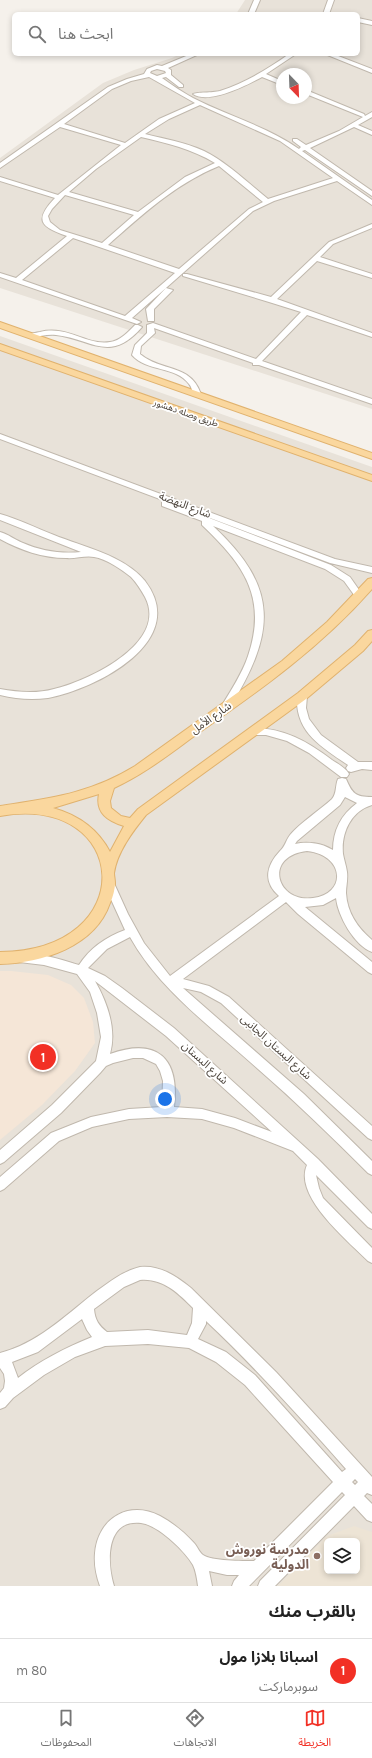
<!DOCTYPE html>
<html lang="ar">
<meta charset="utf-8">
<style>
body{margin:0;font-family:Karla,"Noto Sans Arabic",sans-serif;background:#f2f2f2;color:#222;direction:rtl}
.controls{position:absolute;right:12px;bottom:12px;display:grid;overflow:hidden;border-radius:6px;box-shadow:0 2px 6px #0003}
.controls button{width:36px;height:36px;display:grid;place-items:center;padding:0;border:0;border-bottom:1px solid #e0e0e0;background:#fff;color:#222;font:20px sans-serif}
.compass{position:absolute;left:276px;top:68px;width:36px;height:36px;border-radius:50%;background:#fff;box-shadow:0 2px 6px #0003;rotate:157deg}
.you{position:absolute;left:165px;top:1099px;width:14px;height:14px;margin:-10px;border:3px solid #fff;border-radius:50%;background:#1a73e8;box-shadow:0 0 0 6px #1a73e833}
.badge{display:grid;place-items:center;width:26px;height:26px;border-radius:50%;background:#f23025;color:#fff;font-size:13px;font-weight:700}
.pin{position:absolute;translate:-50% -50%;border:2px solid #fff;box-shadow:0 1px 4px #0006}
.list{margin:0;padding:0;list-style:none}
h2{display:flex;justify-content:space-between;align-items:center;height:52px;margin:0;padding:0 16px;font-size:17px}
h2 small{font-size:13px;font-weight:400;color:#767676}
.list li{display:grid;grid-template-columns:26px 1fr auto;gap:12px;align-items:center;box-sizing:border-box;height:64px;padding:0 16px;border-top:1px solid #e0e0e0}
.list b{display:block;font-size:15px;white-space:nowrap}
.list p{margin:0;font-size:13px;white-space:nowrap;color:#767676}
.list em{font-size:13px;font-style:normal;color:#767676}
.icon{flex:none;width:22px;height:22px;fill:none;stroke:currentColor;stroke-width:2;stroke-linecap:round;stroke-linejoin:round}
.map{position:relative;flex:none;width:372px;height:1586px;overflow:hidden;direction:ltr}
.search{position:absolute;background:#fff;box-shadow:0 2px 6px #0003;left:12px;right:12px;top:12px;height:44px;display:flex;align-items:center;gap:10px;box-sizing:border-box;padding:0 14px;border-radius:6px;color:#767676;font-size:15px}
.sheet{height:116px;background:#fff}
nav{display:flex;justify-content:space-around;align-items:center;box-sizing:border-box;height:56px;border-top:1px solid #e0e0e0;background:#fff;font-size:11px;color:#767676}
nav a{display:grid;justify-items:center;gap:2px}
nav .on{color:#f23025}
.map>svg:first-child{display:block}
.residential{fill:#e8e2d9;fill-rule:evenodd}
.commercial{fill:#f5e6d7}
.education{fill:#ede4d5;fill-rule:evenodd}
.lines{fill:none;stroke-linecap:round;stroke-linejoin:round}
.minor-casing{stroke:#c0b8ad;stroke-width:2}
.major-casing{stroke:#e0b26e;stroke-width:2}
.minor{fill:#fff;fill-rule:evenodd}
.major{fill:#fad79e;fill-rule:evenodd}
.education-dot{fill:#8d6e63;stroke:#fff;stroke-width:1.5}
.labels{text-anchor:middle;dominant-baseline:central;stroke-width:3.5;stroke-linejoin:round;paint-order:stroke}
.far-street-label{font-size:9px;fill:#494139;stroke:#fff}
.street-label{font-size:11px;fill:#494139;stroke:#fff}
.near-education-label{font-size:13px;font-weight:bold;fill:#785e54;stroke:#fff;text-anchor:end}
</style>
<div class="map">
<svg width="372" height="1586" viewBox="0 0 372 1586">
<rect width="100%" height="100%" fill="#f5f1eb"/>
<!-- residential -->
<path class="residential" d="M245 0H372V409L0 288V158L103 83 134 70 172 58 180 54H358V14H236ZM282 74H306V98H282Z
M0 336 372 467V1586H0ZM327 1541H357V1571H327Z"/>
<!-- commercial -->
<path class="commercial" d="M0 971H11L48 975 71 985 84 998 93 1022 95 1043 75 1071 42 1105 0 1140Z"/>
<!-- education -->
<path class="education" d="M354 1526 372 1532V1586H278L327 1536ZM327 1541H357V1571H327Z"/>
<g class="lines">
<!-- minor casing -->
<g class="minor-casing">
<path id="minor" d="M254 0H260L254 14H248Z
M328 0H334L329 14H323Z
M358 18 372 21V25L358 22Z
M191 54H199L168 68 171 70V75L183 85V87H179L166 77 162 78C172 85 182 92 193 98 228 116 266 126 299 149L301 147 293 141V139H297L306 145 339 131 363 117 306 94V90L364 114 365 116 372 112V117L358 125 372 131V135L354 127 310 148 372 191V196L305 150 302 151 372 200V205L337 181 274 201 253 211 132 318 141 322 137 324 0 277V273L16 278 67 236C40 227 34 220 55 198L0 181V177L58 195 121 145 60 127 0 168V163L108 87 127 79 144 74 147 69 157 65 162 66ZM157 69 165 71 166 73 157 76 150 73 151 71ZM149 77 195 103 159 119 125 143 64 124 112 89 131 81ZM200 105 280 141 333 178 268 199C248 183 228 163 204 151 185 142 164 139 145 134L169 119ZM141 137C167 143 192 149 215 163L185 177 138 212 69 192 96 169ZM219 166 263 202 249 209 179 269 108 245C142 215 175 184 219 166ZM65 195 134 215 102 243 60 230 50 222 48 216 52 209ZM73 238 175 273 125 316 22 280Z
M289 54H296L266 74 282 81V85L262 77C247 85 209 105 193 94 196 92 213 93 220 91 245 83 268 69 289 54Z
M325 54H333L372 69V73Z
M372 224V228L333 244 320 257 372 274V278L317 261 277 299 372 333V337L307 315 262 361 372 399V404L259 365H253V363L154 328 155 333 141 346 140 354C161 372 190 363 201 394L200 396H194C192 392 192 387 189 384 176 366 147 372 132 355L135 345 147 333V325L153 323 256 359 301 312 269 302 183 276V274H187L271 297 329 242Z
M166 288 173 290 154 309V321H148L146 309Z
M135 325H138L142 327C110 364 92 339 56 335 48 334 40 336 32 338L28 336C31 333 35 333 40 332 68 325 87 346 110 342 120 341 128 332 135 325Z
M0 434 335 559 372 567V573L330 563 0 439Z
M165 501 331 565 350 577 364 597 360 600 357 599 344 581 325 569 213 526C281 589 275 634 229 709H223L221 707C231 690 242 674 248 656 268 597 243 564 202 525V521L162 506V502Z
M0 514C18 519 36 528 54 535 83 547 124 555 145 581 191 641 96 689 48 698 32 700 16 699 0 695V689C18 692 36 694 54 689 88 681 169 643 145 597 141 590 137 583 131 577 121 569 106 559 94 557 86 555 75 559 66 558 43 558 20 550 0 539V532C8 534 15 540 23 543 41 551 61 554 81 552L0 520Z
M302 693 307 696 306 708 309 719 321 735 358 762H372V770L362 769 351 772 348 771 346 768 348 765C321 747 295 732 297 696Z
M252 728C284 728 307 741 332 760 338 764 346 768 349 774L347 777H341L309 753 287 741 266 735H249L247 732 249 729Z
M342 778 346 779C352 793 355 797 372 797V805C351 811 341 833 343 854 344 860 346 865 347 872 348 879 346 886 346 893 347 913 358 928 372 940V952C354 945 338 916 336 898L323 905 305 907 372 962V974L368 972 298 914 286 902 183 979 209 986 229 997 372 1126V1140L368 1138 221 1003 201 992 183 988 304 1094 372 1161V1175L368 1173C332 1137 296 1102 258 1069 213 1028 160 991 130 937L107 949 88 968 105 976 122 988 174 1028 318 1159 372 1214V1229L368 1227 316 1175 319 1188 323 1198 372 1248V1263L368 1261C348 1241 293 1196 307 1165L293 1151 234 1128 202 1119 167 1117 129 1119 92 1127 59 1141 4 1189 0 1191V1177L51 1133 91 1117 129 1109 162 1107 163 1081 160 1071 156 1064 143 1058H133L113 1063 106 1066 100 1073 61 1113 4 1162 0 1164V1150L52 1105 96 1061 101 1037 97 1013 90 992 77 974 44 965 19 962 18 959 19 956C36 950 62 960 79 965 90 948 106 937 125 930L104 884 105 881 109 880 113 881 128 914 144 943 170 976 279 896C262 881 267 865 280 851 285 847 286 840 290 835 300 823 320 810 332 799 337 793 335 786 338 779ZM345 797 357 803C341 815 333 830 333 850 322 843 307 841 295 844L297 841 340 805ZM307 851C345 855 347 894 313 898 276 903 263 856 307 851ZM95 981 166 1036 272 1132 235 1118 202 1109 174 1107C180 1058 157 1037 110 1054 117 1029 107 1002 95 981Z
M140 1267C160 1265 176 1276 191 1288L276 1372 372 1477V1495L367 1493 364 1496 372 1504V1522L367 1520 354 1506 275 1586H258L260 1581 345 1495 342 1492 249 1586H232L234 1581 239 1575H227L209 1571 212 1586H198C197 1579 196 1571 193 1565 185 1551 158 1525 141 1523 105 1519 107 1563 114 1586H100C96 1575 94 1565 95 1553 98 1518 129 1500 160 1516 173 1523 184 1532 194 1543 197 1546 199 1552 203 1555 211 1561 243 1561 254 1561L333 1482 245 1385 216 1362 189 1348 148 1344 105 1346 75 1357 44 1375 13 1398 5 1407 0 1409V1393L4 1388 5 1381 4 1374 0 1368V1353C36 1344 64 1317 93 1294 108 1283 121 1272 140 1267ZM140 1280C163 1278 178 1293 193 1308L192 1323 187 1335 148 1330 107 1332C99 1326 95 1320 94 1309L124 1287ZM82 1319 87 1330 92 1337C65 1348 41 1360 18 1378L12 1362 38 1352ZM206 1321C255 1367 301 1418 346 1469L342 1472 255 1375 226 1352 198 1339 206 1324ZM355 1479 358 1482 355 1485 352 1482Z"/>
</g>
<!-- major casing -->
<g class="major-casing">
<path id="major" d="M0 322 372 453V459L0 328Z
M0 344 372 475V481L0 350Z
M372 578V589C322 646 262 689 200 732 172 752 145 774 114 788L110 801 111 808 121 816 130 818 138 809 298 693 355 645 368 631 372 630V641L363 651 306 699 146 815C133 831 117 852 114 873 114 876 115 880 115 883 115 889 113 897 110 903 95 947 42 963 0 964V952C142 951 131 793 0 816V806C51 798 89 794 135 766L282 661 327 622 368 579ZM99 794C95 813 108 821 124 826L110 852C98 829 78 815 53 808Z"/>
</g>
<!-- minor -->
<use href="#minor" class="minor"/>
<!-- major -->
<use href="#major" class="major"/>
</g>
<!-- markers -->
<circle class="education-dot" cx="317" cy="1556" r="4"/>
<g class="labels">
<!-- far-street labels -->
<g class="far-street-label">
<text transform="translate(186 413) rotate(19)">طريق وصله دهشور</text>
</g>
<!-- street labels -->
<g class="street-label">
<text transform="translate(185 505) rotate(21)">شارع النهضة</text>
<text transform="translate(211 718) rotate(-35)">شارع الأمل</text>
<text transform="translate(276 1047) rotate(42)">شارع البستان الجانبى</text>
<text transform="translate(205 1063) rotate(42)">شارع البستان</text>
</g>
<!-- near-education labels -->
<g class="near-education-label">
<text x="309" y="1549">مدرسة نوروش<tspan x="309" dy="15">الدولية</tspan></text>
</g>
</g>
</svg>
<div class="controls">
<button><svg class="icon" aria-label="layers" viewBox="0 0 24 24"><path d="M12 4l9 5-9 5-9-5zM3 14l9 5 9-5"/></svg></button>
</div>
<svg class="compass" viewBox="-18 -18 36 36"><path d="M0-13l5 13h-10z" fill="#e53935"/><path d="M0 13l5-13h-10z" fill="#767676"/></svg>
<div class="you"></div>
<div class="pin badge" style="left:43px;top:1057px">1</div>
<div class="search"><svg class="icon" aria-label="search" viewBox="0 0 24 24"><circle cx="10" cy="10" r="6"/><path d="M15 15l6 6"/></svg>ابحث هنا</div>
</div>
<section class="sheet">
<h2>بالقرب منك<small></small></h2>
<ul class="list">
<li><span class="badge">1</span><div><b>اسبانا بلازا مول</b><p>سوبرماركت</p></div><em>80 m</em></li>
</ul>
</section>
<nav>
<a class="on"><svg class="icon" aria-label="map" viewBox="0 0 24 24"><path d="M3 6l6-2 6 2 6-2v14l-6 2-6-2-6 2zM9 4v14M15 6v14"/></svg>الخريطة</a>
<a><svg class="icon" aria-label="directions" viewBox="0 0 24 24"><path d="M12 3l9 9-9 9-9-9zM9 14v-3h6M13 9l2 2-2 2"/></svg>الاتجاهات</a>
<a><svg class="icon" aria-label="saved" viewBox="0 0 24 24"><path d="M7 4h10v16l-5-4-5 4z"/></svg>المحفوظات</a>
</nav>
